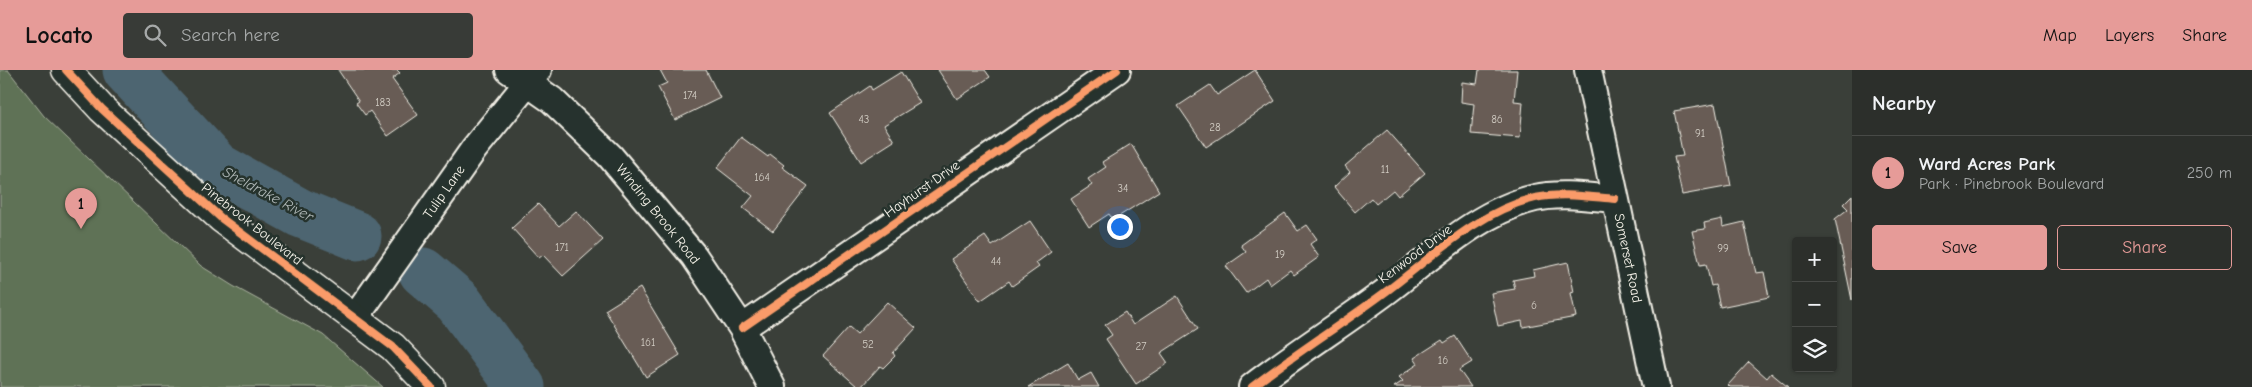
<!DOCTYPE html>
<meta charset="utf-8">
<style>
body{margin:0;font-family:"Comic Neue",sans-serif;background:#383b37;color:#f1f3f6}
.controls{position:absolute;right:15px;bottom:15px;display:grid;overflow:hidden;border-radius:5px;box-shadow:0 1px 4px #0004}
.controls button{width:45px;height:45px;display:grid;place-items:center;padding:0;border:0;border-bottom:1px solid #484a47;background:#2c2f2b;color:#f1f3f6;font:25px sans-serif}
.you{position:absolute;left:1119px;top:156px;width:18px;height:18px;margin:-12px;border:4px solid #fff;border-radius:50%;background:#1a73e8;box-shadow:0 0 0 8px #1a73e833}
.badge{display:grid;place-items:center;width:32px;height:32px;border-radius:50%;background:#e69b98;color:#111;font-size:16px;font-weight:700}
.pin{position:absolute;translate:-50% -41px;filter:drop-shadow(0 1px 2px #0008)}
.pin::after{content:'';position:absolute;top:26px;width:18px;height:15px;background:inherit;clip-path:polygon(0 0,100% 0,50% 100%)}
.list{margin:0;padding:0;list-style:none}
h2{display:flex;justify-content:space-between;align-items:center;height:65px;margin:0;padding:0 20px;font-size:21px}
h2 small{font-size:16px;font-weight:400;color:#a6a9a9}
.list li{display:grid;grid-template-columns:32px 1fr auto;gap:15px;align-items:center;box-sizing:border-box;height:75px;padding:0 20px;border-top:1px solid #484a47}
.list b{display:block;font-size:19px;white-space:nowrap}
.list p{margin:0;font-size:16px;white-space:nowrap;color:#a6a9a9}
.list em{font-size:16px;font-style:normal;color:#a6a9a9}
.actions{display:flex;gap:10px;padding:15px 20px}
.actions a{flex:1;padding:11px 0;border:1px solid #e69b98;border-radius:5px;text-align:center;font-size:18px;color:#e69b98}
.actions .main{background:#e69b98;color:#111}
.icon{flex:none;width:28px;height:28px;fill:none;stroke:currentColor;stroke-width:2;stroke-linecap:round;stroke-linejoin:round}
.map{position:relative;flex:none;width:1852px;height:317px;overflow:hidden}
header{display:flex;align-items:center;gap:30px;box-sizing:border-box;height:70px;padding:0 25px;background:#e69b98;color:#111}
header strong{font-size:24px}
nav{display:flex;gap:28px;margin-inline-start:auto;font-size:18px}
.search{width:350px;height:45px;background:#383b37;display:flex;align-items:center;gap:12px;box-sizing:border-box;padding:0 18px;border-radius:5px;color:#a6a9a9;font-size:19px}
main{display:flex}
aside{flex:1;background:#2c2f2b}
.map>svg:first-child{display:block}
.green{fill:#5f7256;stroke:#aab29f}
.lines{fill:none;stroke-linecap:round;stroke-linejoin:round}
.river{stroke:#4d6571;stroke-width:49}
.building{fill:#685c54;stroke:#f4f1e8}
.street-casing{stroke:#f4f1e8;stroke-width:30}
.secondary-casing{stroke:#f4f1e8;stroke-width:31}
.street{stroke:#26332d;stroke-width:26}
.secondary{stroke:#26332d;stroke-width:28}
.cycleway-casing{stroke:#26332d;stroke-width:11}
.cycleway{stroke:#fa9b69;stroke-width:8}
.labels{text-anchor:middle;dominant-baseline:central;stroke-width:5;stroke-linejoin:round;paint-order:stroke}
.number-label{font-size:11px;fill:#d1ccc3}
.street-label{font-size:14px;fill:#f4f1e8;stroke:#26332d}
.water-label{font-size:15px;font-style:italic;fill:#b1b9b8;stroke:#26332d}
</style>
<header>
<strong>Locato</strong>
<div class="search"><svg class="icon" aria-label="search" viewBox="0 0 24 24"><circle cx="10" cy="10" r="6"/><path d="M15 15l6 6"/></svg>Search here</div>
<nav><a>Map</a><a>Layers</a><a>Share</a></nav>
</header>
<main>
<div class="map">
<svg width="1852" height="317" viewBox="0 0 1852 317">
<rect width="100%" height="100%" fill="#3a3f39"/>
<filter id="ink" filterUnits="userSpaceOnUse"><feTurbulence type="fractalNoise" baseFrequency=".02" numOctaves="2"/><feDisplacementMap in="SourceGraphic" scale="10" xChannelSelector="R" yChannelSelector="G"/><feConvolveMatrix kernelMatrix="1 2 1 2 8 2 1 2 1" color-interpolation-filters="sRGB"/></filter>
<g filter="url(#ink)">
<!-- green -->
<path class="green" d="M0 0H8L44 46 201 196 233 216 323 265 383 317H0Z"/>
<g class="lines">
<!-- river -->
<path class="river" d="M127 0 217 97 300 143 357 166
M423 202 458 232 521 317"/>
</g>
<!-- building -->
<path class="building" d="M338 0H397L400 3 392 9 418 45 388 66 370 41 365 45 356 33 359 31Z
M660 0H706L720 28 675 50 658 17 667 13Z
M938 0H985L990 7 957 29Z
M1255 0 1275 31 1206 77 1178 36 1210 15 1217 25Z
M1479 0H1517L1514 31 1523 32 1520 68 1471 64 1474 34 1461 32 1462 12 1477 14Z
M901 2 920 33 884 55 894 71 861 92 830 43 870 16 872 20Z
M1715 34 1731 116 1682 125 1674 87 1683 86 1674 41Z
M1387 60 1425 103 1398 126 1393 120 1376 134 1371 128 1355 142 1334 117 1350 102 1345 96Z
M741 67 768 87 770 84 784 95 782 97 808 116 773 161 743 138 753 126 717 98Z
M1131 74 1159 121 1113 150 1109 144 1089 157 1071 129 1092 115 1088 109 1106 97 1102 92Z
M1852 125V230L1835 149 1848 139 1843 134Z
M538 134 559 156 576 141 603 170 563 206 543 185 539 188 512 158Z
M1285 143 1298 161 1307 155 1317 169 1310 174 1319 187 1294 205 1290 200 1270 215 1266 208 1246 223 1226 196 1246 182 1241 175Z
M1722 149 1723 157 1744 152 1756 203 1764 202 1769 227 1720 237 1715 215 1711 216 1706 194 1700 195 1692 161 1705 159 1704 153Z
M1030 151 1051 182 1036 193 1039 197 1012 216 1009 211 980 231 951 189 985 166 992 176Z
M1568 192 1574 222 1571 223 1576 247 1523 257 1522 251 1498 256 1491 223 1515 219 1513 210 1534 206 1533 200Z
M640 218 680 285 646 307 605 240Z
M1177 226 1198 259 1161 283 1168 293 1136 314 1106 269 1112 265 1105 255 1125 242 1133 255Z
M887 232 916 258 893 283 895 286 883 298 880 296 861 317H858L823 286 849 257 857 264Z
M1455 266 1472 292 1459 300 1471 317H1394L1403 311 1399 307 1418 294 1414 288 1442 270 1444 273Z
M1749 292 1767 308 1771 303 1788 317H1730L1728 315Z
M1068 293 1078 310 1091 303 1099 317H1028Z"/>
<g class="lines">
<!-- street casing -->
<g class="street-casing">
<path id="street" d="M509 0 552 30 610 86 694 186 742 258 772 317
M1588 0 1656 317
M355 248 474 79 538 0
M742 258 1117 0
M1252 317C1296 283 1344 253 1388 220 1433 186 1479 141 1535 128 1561 122 1590 127 1615 129"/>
</g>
<!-- secondary casing -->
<g class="secondary-casing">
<path id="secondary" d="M66 0 102 39 221 148 393 277 431 317"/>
</g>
<!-- street -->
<use href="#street" class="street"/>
<!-- secondary -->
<use href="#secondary" class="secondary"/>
<!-- cycleway casing -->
<g class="cycleway-casing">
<path id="cycleway" d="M66 0 102 39 221 148 393 277 431 317
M742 258 1117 0
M1252 317C1296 283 1344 253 1388 220 1433 186 1479 141 1535 128 1561 122 1590 127 1615 129"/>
</g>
<!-- cycleway -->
<use href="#cycleway" class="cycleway"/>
</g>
</g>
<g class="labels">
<!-- number labels -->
<g class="number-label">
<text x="690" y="25">174</text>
<text x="383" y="32">183</text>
<text x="864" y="49">43</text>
<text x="1497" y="49">86</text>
<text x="1215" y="57">28</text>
<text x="1700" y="63">91</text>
<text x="1385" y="99">11</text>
<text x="762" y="107">164</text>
<text x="1123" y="118">34</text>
<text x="562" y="177">171</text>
<text x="1723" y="178">99</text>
<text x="1280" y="184">19</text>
<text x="996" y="191">44</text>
<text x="1534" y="235">6</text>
<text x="648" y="272">161</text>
<text x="868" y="274">52</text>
<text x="1141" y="276">27</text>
<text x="1443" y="290">16</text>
</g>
<!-- street labels -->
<g class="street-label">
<text transform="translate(922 119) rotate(-35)">Hayhurst Drive</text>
<text transform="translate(444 122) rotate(-55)">Tulip Lane</text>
<text transform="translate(658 144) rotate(51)">Winding Brook Road</text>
<text transform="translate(252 154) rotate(38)">Pinebrook Boulevard</text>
<text transform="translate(1415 184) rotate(-37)">Kenwood Drive</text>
<text transform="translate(1628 188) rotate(78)">Somerset Road</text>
</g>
<!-- water labels -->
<g class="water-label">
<text transform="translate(268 124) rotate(28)">Sheldrake River</text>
</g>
</g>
</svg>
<div class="controls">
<button>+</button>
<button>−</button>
<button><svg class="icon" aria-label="layers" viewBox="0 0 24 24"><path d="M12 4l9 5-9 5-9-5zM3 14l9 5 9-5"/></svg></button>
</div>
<div class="you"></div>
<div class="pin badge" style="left:81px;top:159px">1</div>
</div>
<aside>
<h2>Nearby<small></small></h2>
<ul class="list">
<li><span class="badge">1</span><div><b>Ward Acres Park</b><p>Park · Pinebrook Boulevard</p></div><em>250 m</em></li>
</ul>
<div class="actions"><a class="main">Save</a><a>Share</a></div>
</aside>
</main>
